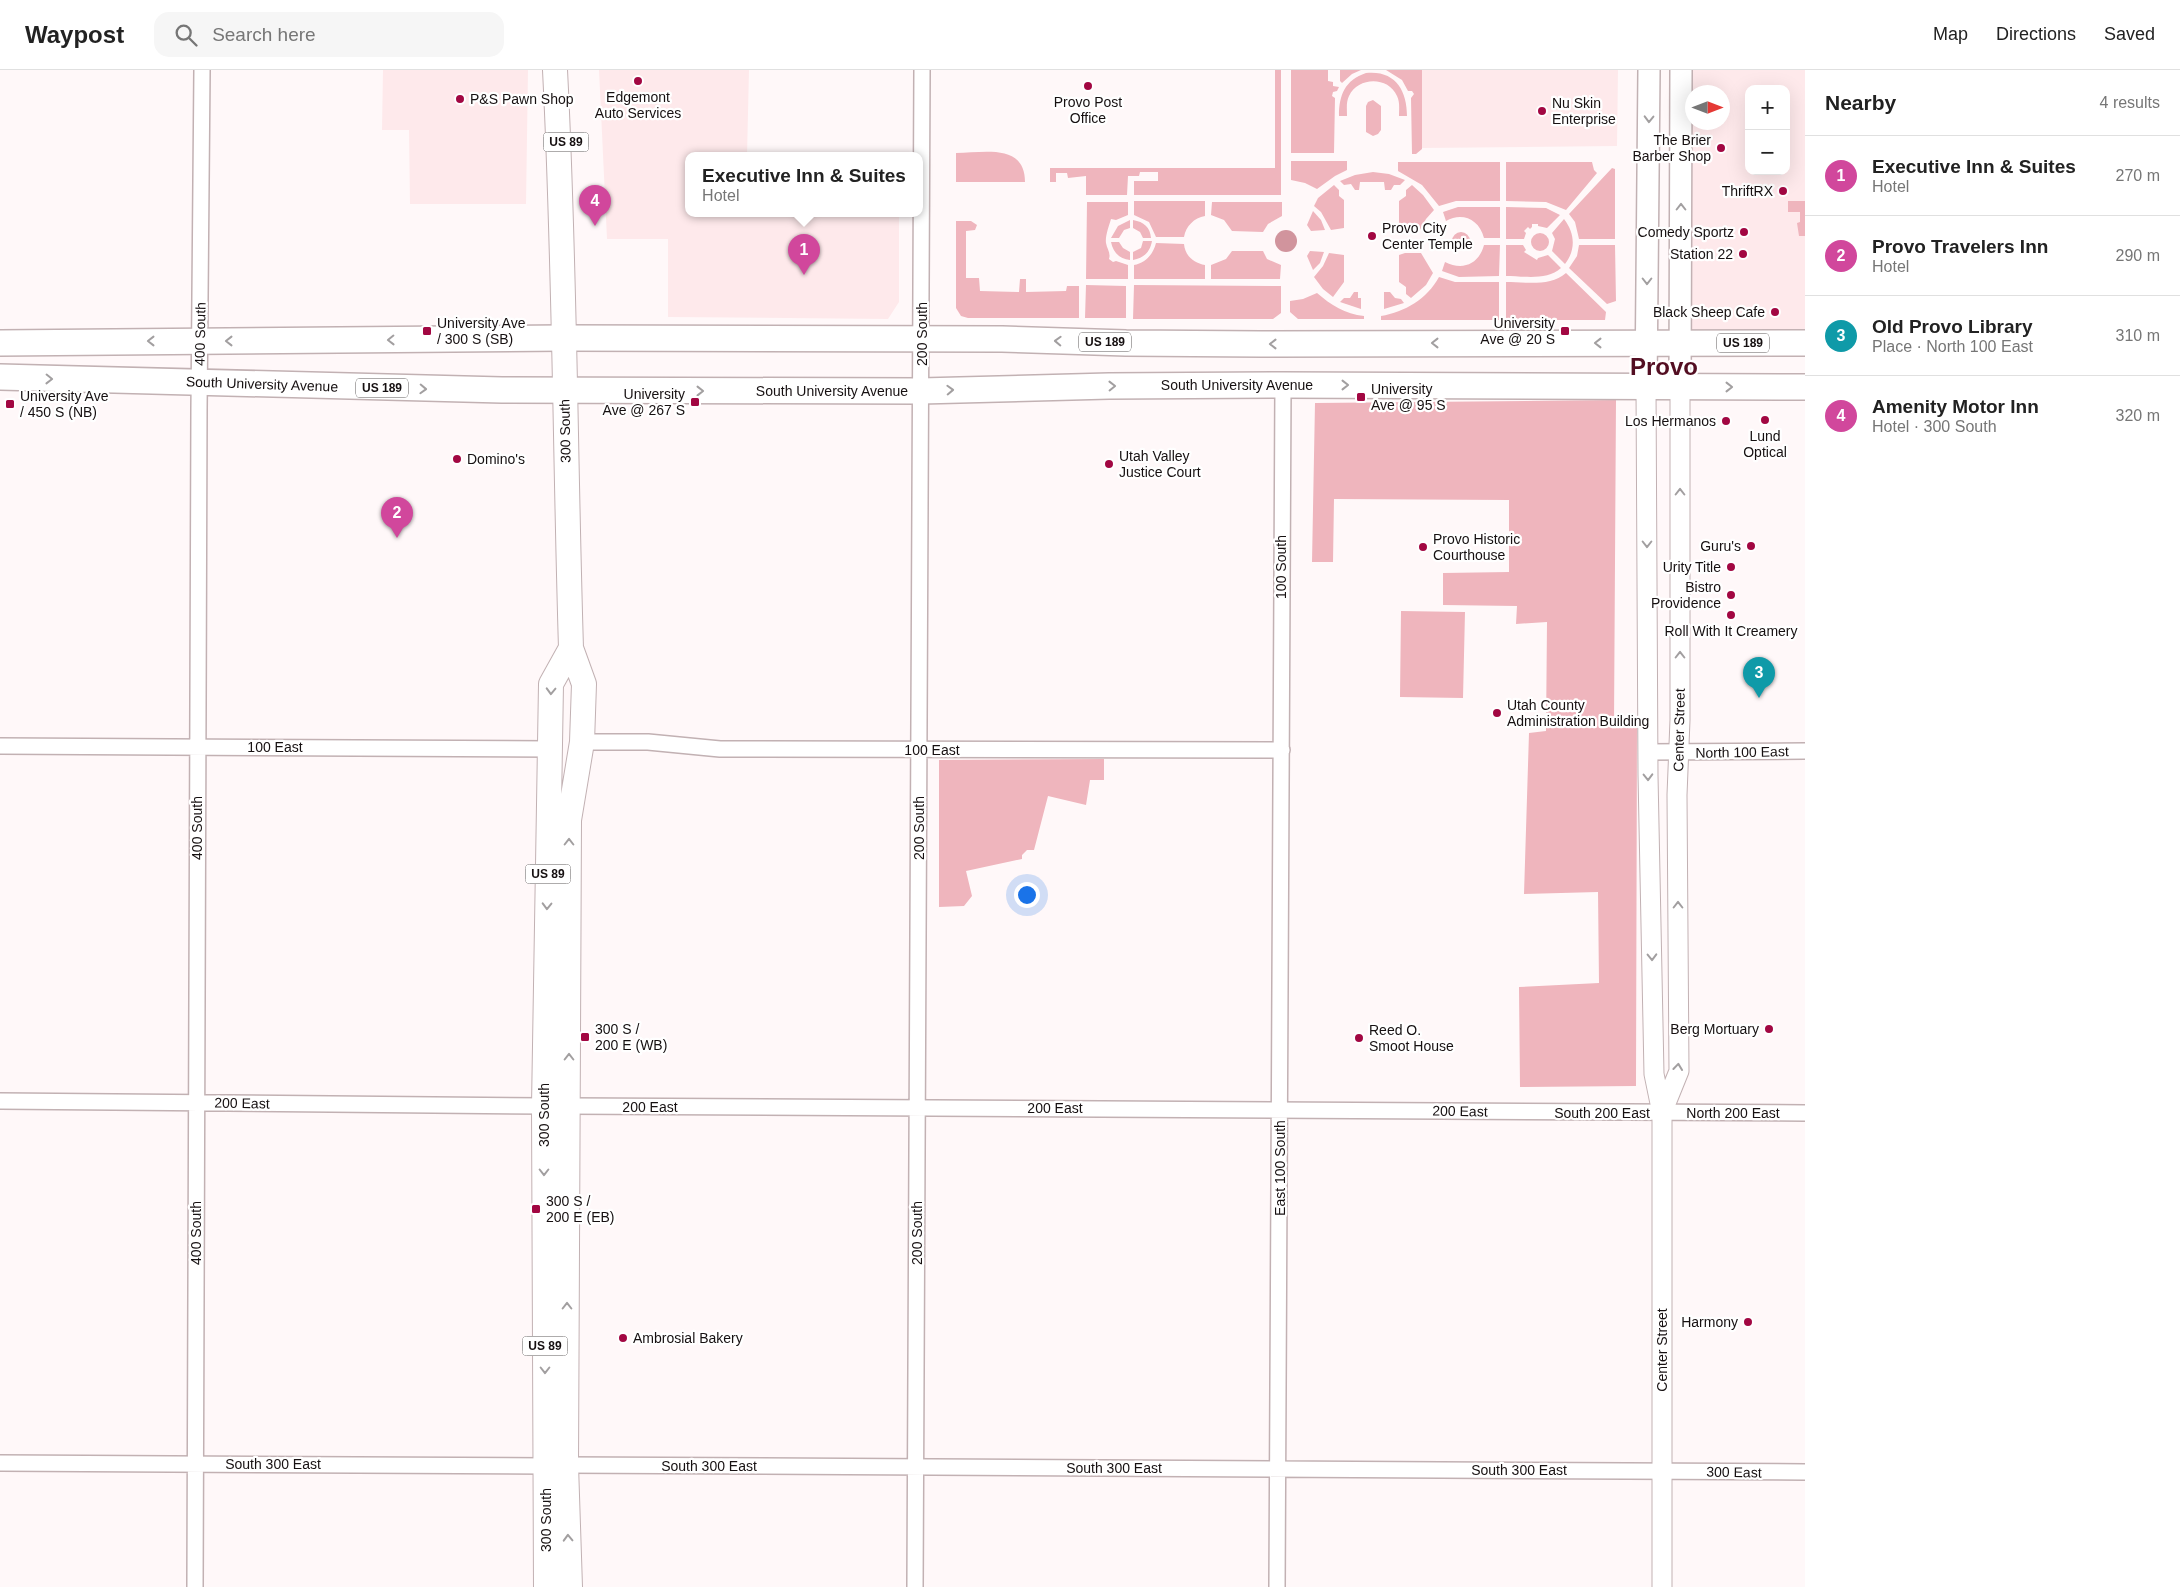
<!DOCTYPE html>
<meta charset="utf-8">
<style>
body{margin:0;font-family:Helvetica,sans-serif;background:#f6f6f6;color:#222}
.controls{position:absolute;right:15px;top:15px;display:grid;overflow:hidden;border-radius:10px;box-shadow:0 5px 20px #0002}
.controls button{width:45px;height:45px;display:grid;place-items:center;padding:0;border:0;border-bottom:1px solid #e0e0e0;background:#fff;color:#222;font:25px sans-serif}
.compass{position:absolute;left:1685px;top:15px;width:45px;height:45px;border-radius:50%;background:#fff;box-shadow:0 5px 20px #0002;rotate:90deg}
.you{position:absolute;left:1026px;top:824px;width:18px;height:18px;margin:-12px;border:4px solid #fff;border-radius:50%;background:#1a73e8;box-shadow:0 0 0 8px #1a73e833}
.badge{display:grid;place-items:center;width:32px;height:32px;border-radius:50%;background:#a20742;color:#fff;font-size:16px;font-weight:700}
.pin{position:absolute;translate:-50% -41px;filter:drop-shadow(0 1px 2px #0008)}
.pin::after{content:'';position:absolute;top:26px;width:18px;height:15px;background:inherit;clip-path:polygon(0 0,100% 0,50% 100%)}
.popup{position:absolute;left:685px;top:82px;width:238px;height:65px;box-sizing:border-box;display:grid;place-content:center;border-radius:10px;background:#fff;filter:drop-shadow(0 1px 4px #0005);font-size:16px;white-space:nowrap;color:#767676}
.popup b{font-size:19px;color:#222}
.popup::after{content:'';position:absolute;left:50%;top:100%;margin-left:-10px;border:10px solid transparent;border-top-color:#fff}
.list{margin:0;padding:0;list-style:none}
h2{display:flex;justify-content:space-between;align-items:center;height:65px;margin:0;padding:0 20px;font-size:21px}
h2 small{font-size:16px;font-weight:400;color:#767676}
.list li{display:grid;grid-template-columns:32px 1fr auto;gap:15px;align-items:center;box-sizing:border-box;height:80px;padding:0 20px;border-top:1px solid #e0e0e0}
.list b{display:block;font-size:19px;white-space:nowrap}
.list p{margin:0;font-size:16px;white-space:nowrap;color:#767676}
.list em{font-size:16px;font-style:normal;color:#767676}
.icon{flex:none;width:28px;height:28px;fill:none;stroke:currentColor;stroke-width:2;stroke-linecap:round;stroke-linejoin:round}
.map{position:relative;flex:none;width:1805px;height:1517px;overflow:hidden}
header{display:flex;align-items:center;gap:30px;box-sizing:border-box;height:70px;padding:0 25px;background:#fff;border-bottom:1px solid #e0e0e0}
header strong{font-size:24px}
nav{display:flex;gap:28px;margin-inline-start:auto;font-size:18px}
.search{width:350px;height:45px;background:#f6f6f6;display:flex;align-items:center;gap:12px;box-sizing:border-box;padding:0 18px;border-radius:15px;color:#767676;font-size:19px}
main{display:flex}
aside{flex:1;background:#fff}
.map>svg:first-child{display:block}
.built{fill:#fee9eb;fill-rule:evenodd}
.green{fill:#efb5bd}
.water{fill:#d1949d}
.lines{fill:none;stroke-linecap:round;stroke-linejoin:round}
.minor-casing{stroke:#c2b1b3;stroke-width:18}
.tertiary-casing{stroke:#c2b1b3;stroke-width:21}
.secondary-casing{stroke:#c2b1b3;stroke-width:24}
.primary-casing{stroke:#c2b1b3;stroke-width:26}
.trunk-casing{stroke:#c2b1b3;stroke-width:28}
.minor{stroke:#fff;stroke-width:15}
.tertiary{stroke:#fff;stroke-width:19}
.secondary{stroke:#fff;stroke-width:21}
.primary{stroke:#fff;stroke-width:24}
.trunk{stroke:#fff;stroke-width:25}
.oneway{stroke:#a29fa0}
.poi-dot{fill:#a20742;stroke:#fff;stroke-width:2}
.labels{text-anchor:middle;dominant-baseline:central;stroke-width:4.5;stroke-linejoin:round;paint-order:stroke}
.shield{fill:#fff;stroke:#5c5858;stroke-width:1}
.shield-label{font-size:12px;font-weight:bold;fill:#161011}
.poi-label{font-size:14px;fill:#161011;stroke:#fff;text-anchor:start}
.street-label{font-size:14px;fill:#161011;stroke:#fff}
.town-label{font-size:24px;font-weight:bold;fill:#530e22;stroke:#fff}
</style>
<header>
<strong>Waypost</strong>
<div class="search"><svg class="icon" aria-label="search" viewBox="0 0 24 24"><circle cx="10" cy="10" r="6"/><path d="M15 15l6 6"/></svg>Search here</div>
<nav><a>Map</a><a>Directions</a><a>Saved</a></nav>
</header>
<main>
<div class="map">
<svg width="1805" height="1517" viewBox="0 0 1805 1517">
<rect width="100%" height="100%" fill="#fff8f9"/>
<!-- built -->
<path class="built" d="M383 0H528L526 134H410L409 60H382Z
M599 0H749L747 86H689V144H899V232L888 249 668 247V169H607Z
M1422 0H1618L1617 76 1422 78Z
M1689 0H1805V270L1685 267ZM1749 19H1786V101H1749ZM1692 22H1722V52H1692Z"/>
<!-- green -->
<path class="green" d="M1275 0H1281V125H1134V111H1158V102H1140L1139 106H1128L1127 125H1086V106L1068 108 1067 103H1056V112H1050V98H1275Z
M1291 0H1328V11L1333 12V16L1339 17 1337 21 1333 22 1332 26 1335 28 1334 83H1291Z
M1340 0H1361L1352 4 1342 13 1340 11Z
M1386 0H1422V79L1416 84H1412L1411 28 1414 24 1412 21H1408L1402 10Z
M1366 3C1395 0 1407 20 1407 46H1399C1399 39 1400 32 1397 26 1388 6 1358 7 1349 26 1346 32 1347 39 1347 46H1339C1339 25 1345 10 1366 3Z
M1373 30 1381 36V60L1378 64 1373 66 1366 62V36L1368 32Z
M956 83C984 83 1025 73 1025 112H956Z
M1291 91H1347V100L1335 106 1317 119 1305 113 1291 110Z
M1398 92H1500V131H1456L1439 136 1422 115 1398 101Z
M1506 92H1592L1594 100 1597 103 1566 140 1546 132 1506 131Z
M1612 98 1615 99V169H1579L1575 152 1569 144Z
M1373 102 1389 104 1405 110 1400 115H1394L1391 120H1385L1384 112H1360L1359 120H1355L1351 114 1344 115 1340 111 1355 105Z
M1334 115 1339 120V126L1344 130V158L1331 160 1321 142 1314 136 1318 128Z
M1412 115 1423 125 1434 140 1426 149 1420 160H1405V158H1399V131L1406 126V120Z
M1134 131H1205V146C1194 148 1186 156 1184 167H1156L1149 152 1134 145Z
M1788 131H1805V166H1799L1797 153 1800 152V142H1788Z
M1087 132H1128V145L1116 150 1111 149C1109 156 1105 166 1106 173 1107 179 1111 183 1109 189L1113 192 1116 191 1128 195V209H1086Z
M1212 132H1282V146L1268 154 1263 162 1232 161 1224 150 1211 145Z
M1458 137H1500V168H1484C1479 149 1462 142 1446 151L1443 142Z
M1506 137 1546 138 1560 145 1547 158 1538 156V154H1532V157L1530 159 1528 157 1524 161 1526 163 1524 169H1506Z
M1313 141 1321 150 1325 160 1311 161 1307 155Z
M1564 149C1575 163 1576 180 1565 194L1552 181 1555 169 1552 163Z
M1130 150V158L1124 160 1119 168H1111L1118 156Z
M1133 150C1144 152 1150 157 1151 168H1143L1140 162 1133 158Z
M956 151H971L977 155 975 160 966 161V208H979L980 221 1019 222 1020 209H1026V222L1066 221 1067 216H1079V248H968L961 246 956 238Z
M1452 171a9 9 0 1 1 18 0a9 9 0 1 1-18 0Z
M1531 172a9 9 0 1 1 18 0a9 9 0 1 1-18 0Z
M1143 171H1152C1150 182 1144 188 1133 190V182L1141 178Z
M1111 172H1119L1123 178 1130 182V190C1119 189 1113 182 1111 172Z
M1156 173 1184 174C1185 186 1194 193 1205 195V209H1134V195C1145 193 1153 185 1156 173Z
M1484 175H1500L1499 206 1459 207 1442 201 1445 192C1463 201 1479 194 1484 175Z
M1506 175H1523L1526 180 1524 182 1537 190 1538 188 1548 185 1561 198C1547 211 1523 206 1506 206Z
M1579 175H1615L1616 231 1607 234 1569 198 1577 186Z
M1232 181H1263L1267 189 1281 195 1280 209H1211V195L1226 189Z
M1310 181 1324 182 1320 193 1313 200 1307 186Z
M1329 183 1344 185V212L1333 227 1323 219 1314 207 1323 196Z
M1405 183H1421L1433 203 1426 215 1411 228 1406 224V217L1399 212V185Z
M1566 203 1606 242 1605 250H1506V212C1525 212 1550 217 1566 203Z
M1439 207 1455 212H1499V250H1381V246C1405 242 1427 229 1439 207Z
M1086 215 1126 216V248H1085Z
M1134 215 1281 216V243L1273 249H1133Z
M1354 222H1358V228H1361V239L1340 232 1344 228H1350Z
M1384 222H1390L1395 228 1401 229 1404 233 1384 239Z
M1317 223C1331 235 1345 244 1364 246V249H1298L1290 242V231L1303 229Z
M1616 330 1614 655 1637 654 1636 1016 1520 1017 1519 917 1599 913 1598 822 1524 824 1529 663 1546 661 1547 552 1516 554 1517 536 1443 535V503L1509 502V430L1334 429 1333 492H1312L1315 333Z
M1401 541 1465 542 1463 628 1400 627Z
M1104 689V710H1090L1086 735 1048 726 1034 780H1027L1022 785V789L966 801 972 826 964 836 939 837V690Z"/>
<!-- water -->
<path class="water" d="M1275 171a11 11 0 1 1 22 0a11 11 0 1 1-22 0Z"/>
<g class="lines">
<!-- minor casing -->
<g class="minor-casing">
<path id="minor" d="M582 672H648L720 679 1282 680
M0 676 550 679
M1648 682 1805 681
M0 1031 544 1036
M569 1036 1805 1043
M0 1393 546 1396
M566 1395 1805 1402
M195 1517 199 339 202 0
M915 1517 922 0
M1277 1517 1283 315"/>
</g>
<!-- tertiary casing -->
<g class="tertiary-casing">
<path id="tertiary" d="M1646 317 1648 705 1654 1004 1662 1043V1517
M1662 1043 1679 1001 1677 725 1680 650V317"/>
</g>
<!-- secondary casing -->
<g class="secondary-casing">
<path id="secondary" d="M1646 317 1649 0
M1680 317 1681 0"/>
</g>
<!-- primary casing -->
<g class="primary-casing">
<path id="primary" d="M555 0C565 192 565 385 571 578L584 614 582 672 569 750 566 1395 570 1517
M546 1517 544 1036 551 614 571 578"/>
</g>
<!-- trunk casing -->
<g class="trunk-casing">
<path id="trunk" d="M0 273 563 268 1002 269 1126 273 1261 274 1805 273
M0 307 502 320 921 321 1109 316 1283 315 1805 317"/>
</g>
<!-- minor -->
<use href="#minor" class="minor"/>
<!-- tertiary -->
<use href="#tertiary" class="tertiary"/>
<!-- secondary -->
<use href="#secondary" class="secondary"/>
<!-- primary -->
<use href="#primary" class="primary"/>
<!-- trunk -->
<use href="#trunk" class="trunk"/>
</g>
<!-- one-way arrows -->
<defs><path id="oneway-chevron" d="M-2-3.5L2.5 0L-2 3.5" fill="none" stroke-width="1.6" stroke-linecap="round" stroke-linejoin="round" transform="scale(1.25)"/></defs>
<g class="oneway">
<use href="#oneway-chevron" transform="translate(1649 49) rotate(91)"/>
<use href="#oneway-chevron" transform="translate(1681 137) rotate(-90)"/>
<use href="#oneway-chevron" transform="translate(1647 211) rotate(90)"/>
<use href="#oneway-chevron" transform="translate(391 270) rotate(179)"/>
<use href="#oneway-chevron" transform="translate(151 271) rotate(180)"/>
<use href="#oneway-chevron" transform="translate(229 271) rotate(-180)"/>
<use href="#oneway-chevron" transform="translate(1058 271) rotate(-178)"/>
<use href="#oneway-chevron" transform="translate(1435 273) rotate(180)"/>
<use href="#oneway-chevron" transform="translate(1598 273) rotate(-180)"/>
<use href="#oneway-chevron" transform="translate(1273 274) rotate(180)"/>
<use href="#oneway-chevron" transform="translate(49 309) rotate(1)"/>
<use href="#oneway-chevron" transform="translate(1345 315)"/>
<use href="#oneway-chevron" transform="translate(1112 316) rotate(-1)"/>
<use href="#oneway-chevron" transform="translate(1729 317)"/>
<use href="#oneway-chevron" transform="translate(423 319) rotate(2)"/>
<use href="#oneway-chevron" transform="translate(950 320) rotate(-2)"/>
<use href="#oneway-chevron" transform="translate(700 321)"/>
<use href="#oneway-chevron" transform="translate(1680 422) rotate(-90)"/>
<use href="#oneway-chevron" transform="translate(1647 474) rotate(90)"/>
<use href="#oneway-chevron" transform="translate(1680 585) rotate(-90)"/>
<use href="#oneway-chevron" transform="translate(551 621) rotate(92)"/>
<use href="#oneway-chevron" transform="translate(1648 707) rotate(89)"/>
<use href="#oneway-chevron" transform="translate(569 772) rotate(-90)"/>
<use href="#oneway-chevron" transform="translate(1678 835) rotate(-90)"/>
<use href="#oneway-chevron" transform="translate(547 836) rotate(91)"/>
<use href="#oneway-chevron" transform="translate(1652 887) rotate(89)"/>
<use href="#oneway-chevron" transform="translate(569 987) rotate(-90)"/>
<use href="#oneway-chevron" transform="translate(1678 997) rotate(-84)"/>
<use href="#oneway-chevron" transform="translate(544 1102) rotate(90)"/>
<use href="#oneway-chevron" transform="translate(567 1236) rotate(-90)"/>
<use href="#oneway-chevron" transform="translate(545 1300) rotate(90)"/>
<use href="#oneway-chevron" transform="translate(568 1468) rotate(-92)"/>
</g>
<!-- markers -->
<g class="poi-dot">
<circle cx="638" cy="11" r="5"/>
<circle cx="1088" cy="16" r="5"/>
<circle cx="460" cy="29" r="5"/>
<circle cx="1542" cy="41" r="5"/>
<circle cx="1721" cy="78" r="5"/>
<circle cx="1783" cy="121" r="5"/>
<circle cx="1744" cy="162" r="5"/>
<circle cx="1372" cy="166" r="5"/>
<circle cx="1743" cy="184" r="5"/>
<circle cx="1775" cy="242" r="5"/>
<rect x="422" y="256" width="10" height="10" rx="2.5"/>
<rect x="1560" y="256" width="10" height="10" rx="2.5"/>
<rect x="1356" y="322" width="10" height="10" rx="2.5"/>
<rect x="690" y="327" width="10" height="10" rx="2.5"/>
<rect x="5" y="329" width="10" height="10" rx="2.5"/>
<circle cx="1765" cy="350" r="5"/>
<circle cx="1726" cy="351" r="5"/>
<circle cx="457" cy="389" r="5"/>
<circle cx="1109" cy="394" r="5"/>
<circle cx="1751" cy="476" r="5"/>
<circle cx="1423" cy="477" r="5"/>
<circle cx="1731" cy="497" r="5"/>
<circle cx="1731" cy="525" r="5"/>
<circle cx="1731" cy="545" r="5"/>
<circle cx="1497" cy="643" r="5"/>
<circle cx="1769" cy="959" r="5"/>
<rect x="580" y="962" width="10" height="10" rx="2.5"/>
<circle cx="1359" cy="968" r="5"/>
<rect x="531" y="1134" width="10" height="10" rx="2.5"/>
<circle cx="1748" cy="1252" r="5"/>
<circle cx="623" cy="1268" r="5"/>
</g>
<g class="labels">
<!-- shield labels -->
<g class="shield">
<rect x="543.5" y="62.5" width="45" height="19" rx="4"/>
<rect x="1079" y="262.5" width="52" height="19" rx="4"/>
<rect x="1717" y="263.5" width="52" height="19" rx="4"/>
<rect x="356" y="308.5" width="52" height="19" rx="4"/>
<rect x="525.5" y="794.5" width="45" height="19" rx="4"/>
<rect x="522.5" y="1266.5" width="45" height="19" rx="4"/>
</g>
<g class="shield-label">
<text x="566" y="72">US 89</text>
<text x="1105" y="272">US 189</text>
<text x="1743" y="273">US 189</text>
<text x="382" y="318">US 189</text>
<text x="548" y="804">US 89</text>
<text x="545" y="1276">US 89</text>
</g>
<!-- poi labels -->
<g class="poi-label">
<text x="638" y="27" text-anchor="middle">Edgemont<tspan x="638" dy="16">Auto Services</tspan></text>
<text x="470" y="29">P&amp;S Pawn Shop</text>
<text x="1088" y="32" text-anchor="middle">Provo Post<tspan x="1088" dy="16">Office</tspan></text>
<text x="1552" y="33">Nu Skin<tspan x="1552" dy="16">Enterprise</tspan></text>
<text x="1711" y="70" text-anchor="end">The Brier<tspan x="1711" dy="16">Barber Shop</tspan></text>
<text x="1773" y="121" text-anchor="end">ThriftRX</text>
<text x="1382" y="158">Provo City<tspan x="1382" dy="16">Center Temple</tspan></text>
<text x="1734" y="162" text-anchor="end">Comedy Sportz</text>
<text x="1733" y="184" text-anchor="end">Station 22</text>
<text x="1765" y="242" text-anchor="end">Black Sheep Cafe</text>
<text x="437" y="253">University Ave<tspan x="437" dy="16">/ 300 S (SB)</tspan></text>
<text x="1555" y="253" text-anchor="end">University<tspan x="1555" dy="16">Ave @ 20 S</tspan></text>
<text x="1371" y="319">University<tspan x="1371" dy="16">Ave @ 95 S</tspan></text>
<text x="685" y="324" text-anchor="end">University<tspan x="685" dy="16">Ave @ 267 S</tspan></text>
<text x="20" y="326">University Ave<tspan x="20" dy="16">/ 450 S (NB)</tspan></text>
<text x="1716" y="351" text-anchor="end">Los Hermanos</text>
<text x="1765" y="366" text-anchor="middle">Lund<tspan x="1765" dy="16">Optical</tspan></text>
<text x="1119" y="386">Utah Valley<tspan x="1119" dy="16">Justice Court</tspan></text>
<text x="467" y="389">Domino's</text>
<text x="1433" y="469">Provo Historic<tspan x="1433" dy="16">Courthouse</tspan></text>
<text x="1741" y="476" text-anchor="end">Guru's</text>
<text x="1721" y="497" text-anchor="end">Urity Title</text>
<text x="1721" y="517" text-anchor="end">Bistro<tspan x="1721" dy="16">Providence</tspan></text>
<text x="1731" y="561" text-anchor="middle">Roll With It Creamery</text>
<text x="1507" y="635">Utah County<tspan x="1507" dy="16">Administration Building</tspan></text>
<text x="595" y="959">300 S /<tspan x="595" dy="16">200 E (WB)</tspan></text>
<text x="1759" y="959" text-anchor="end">Berg Mortuary</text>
<text x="1369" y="960">Reed O.<tspan x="1369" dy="16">Smoot House</tspan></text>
<text x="546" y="1131">300 S /<tspan x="546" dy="16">200 E (EB)</tspan></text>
<text x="1738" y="1252" text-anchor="end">Harmony</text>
<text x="633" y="1268">Ambrosial Bakery</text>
</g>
<!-- street labels -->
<g class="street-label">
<text transform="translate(200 264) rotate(-89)">400 South</text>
<text transform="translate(922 264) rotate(-90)">200 South</text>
<text transform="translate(262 314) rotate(2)">South University Avenue</text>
<text x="1237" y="315">South University Avenue</text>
<text x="832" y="321">South University Avenue</text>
<text transform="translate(565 361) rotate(-91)">300 South</text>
<text transform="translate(1281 497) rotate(-90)">100 South</text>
<text transform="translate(1679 660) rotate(-89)">Center Street</text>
<text x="275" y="677">100 East</text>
<text x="932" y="680">100 East</text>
<text transform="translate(1742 682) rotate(-1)">North 100 East</text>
<text transform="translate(197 758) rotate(-90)">400 South</text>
<text transform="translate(919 758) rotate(-90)">200 South</text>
<text transform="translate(242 1033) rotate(1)">200 East</text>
<text x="650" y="1037">200 East</text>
<text x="1055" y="1038">200 East</text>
<text transform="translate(1460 1041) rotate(1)">200 East</text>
<text x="1602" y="1043">South 200 East</text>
<text x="1733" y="1043">North 200 East</text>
<text transform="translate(544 1045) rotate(-90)">300 South</text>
<text transform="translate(1280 1098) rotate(-90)">East 100 South</text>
<text transform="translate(196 1163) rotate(-90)">400 South</text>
<text transform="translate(917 1163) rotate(-90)">200 South</text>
<text transform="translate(1662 1280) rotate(-90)">Center Street</text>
<text x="273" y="1394">South 300 East</text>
<text x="709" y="1396">South 300 East</text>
<text x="1114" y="1398">South 300 East</text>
<text x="1519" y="1400">South 300 East</text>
<text transform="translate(1734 1402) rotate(1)">300 East</text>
<text transform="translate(546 1450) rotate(-90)">300 South</text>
</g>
<!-- town labels -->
<g class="town-label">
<text x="1664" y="296">Provo</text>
</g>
</g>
</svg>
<div class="controls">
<button>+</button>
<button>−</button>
</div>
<svg class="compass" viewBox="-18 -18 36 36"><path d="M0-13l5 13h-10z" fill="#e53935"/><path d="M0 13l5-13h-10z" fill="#767676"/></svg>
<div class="you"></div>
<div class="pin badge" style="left:804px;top:205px;background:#d1479c">1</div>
<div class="popup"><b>Executive Inn &amp; Suites</b>Hotel</div>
<div class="pin badge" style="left:397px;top:468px;background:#d1479c">2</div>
<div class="pin badge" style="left:1759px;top:628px;background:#0f9aa8">3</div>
<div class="pin badge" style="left:595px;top:156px;background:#d1479c">4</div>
</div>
<aside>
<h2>Nearby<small>4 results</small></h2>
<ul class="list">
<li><span class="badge" style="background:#d1479c">1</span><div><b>Executive Inn &amp; Suites</b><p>Hotel</p></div><em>270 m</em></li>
<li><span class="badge" style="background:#d1479c">2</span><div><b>Provo Travelers Inn</b><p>Hotel</p></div><em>290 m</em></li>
<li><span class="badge" style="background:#0f9aa8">3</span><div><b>Old Provo Library</b><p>Place · North 100 East</p></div><em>310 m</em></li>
<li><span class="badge" style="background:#d1479c">4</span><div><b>Amenity Motor Inn</b><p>Hotel · 300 South</p></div><em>320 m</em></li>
</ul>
</aside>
</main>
